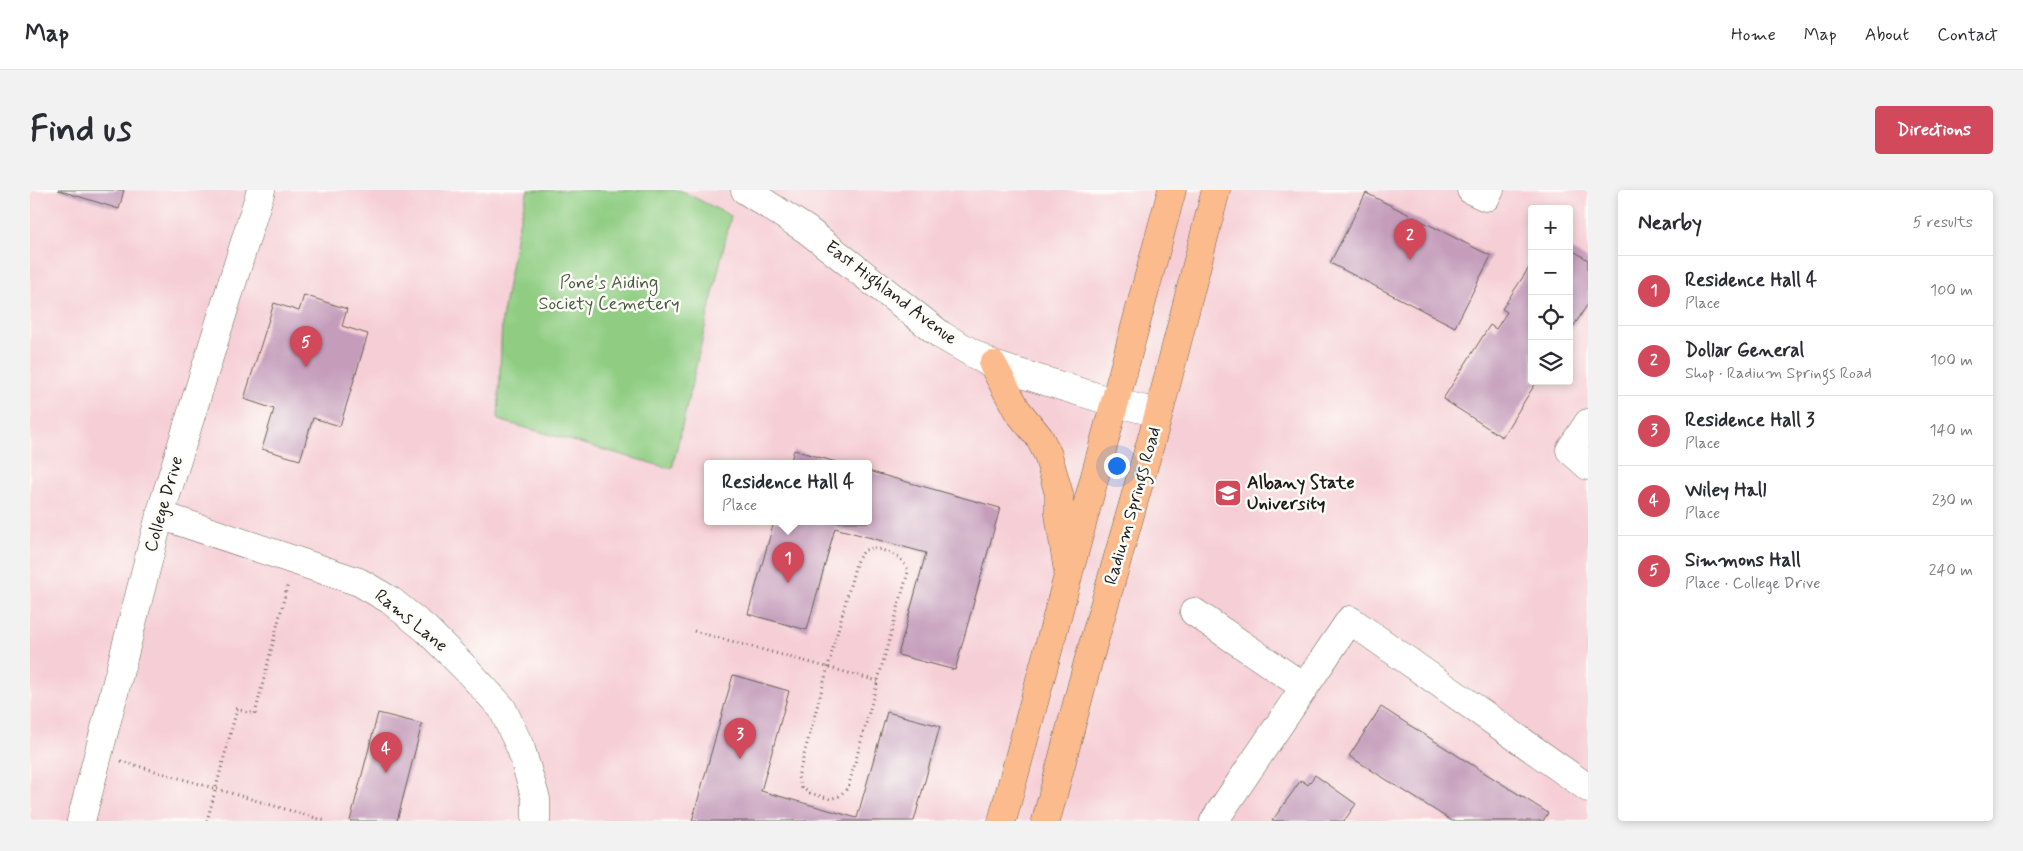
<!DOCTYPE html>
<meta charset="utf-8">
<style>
body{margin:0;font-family:Mynerve,sans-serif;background:#f2f2f3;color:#2b2b33}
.controls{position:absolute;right:15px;top:15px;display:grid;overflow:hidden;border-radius:5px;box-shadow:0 2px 8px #0003}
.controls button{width:45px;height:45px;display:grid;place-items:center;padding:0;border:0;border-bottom:1px solid #e1e1e2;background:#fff;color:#2b2b33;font:25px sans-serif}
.you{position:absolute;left:1086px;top:275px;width:18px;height:18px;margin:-12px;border:4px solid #fff;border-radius:50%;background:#1a73e8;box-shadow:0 0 0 8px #1a73e833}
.badge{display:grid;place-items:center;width:32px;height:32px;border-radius:50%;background:#d1495b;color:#fff;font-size:16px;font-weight:700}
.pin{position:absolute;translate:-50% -41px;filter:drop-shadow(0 1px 2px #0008)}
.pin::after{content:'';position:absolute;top:26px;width:18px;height:15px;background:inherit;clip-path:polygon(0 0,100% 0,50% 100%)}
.popup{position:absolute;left:674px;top:270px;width:168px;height:65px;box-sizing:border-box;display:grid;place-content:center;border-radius:5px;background:#fff;filter:drop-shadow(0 1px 4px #0005);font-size:16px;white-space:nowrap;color:#7c7c81}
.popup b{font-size:19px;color:#2b2b33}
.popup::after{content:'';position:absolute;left:50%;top:100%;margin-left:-10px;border:10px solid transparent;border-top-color:#fff}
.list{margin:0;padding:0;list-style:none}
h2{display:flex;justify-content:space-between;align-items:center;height:65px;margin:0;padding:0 20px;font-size:21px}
h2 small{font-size:16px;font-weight:400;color:#7c7c81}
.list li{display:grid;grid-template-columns:32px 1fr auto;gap:15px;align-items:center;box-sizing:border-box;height:70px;padding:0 20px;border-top:1px solid #e1e1e2}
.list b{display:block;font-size:19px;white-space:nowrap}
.list p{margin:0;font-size:16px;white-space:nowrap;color:#7c7c81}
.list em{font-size:16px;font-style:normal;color:#7c7c81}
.icon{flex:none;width:28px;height:28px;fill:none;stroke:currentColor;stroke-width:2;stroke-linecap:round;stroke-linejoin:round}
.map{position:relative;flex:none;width:1558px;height:631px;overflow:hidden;border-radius:5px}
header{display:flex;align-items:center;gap:30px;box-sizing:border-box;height:70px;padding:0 25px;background:#fff;border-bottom:1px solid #e1e1e2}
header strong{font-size:24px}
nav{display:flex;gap:28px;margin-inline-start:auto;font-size:18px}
.intro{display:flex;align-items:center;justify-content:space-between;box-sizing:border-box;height:120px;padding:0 30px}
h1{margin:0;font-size:35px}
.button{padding:12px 22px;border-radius:5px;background:#d1495b;color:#fff;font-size:18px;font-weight:700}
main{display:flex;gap:30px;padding:0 30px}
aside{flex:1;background:#fff;border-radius:5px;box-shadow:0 2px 8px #0003}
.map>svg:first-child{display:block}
.built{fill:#f6cfd6;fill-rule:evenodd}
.green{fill:#90cd83;stroke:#567450}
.building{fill:#c59dbb}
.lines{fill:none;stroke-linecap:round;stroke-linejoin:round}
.minor-casing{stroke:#656155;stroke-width:29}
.major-casing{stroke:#656155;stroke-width:29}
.path{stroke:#656155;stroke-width:3;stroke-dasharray:1 4;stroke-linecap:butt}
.minor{stroke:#fff;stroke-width:28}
.major{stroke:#fbbb8d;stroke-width:28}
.labels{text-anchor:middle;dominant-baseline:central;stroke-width:5;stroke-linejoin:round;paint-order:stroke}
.park-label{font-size:18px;fill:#455a40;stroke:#fdfcf7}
.street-label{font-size:18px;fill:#1c1c1c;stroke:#fdfcf7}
.poi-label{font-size:18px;font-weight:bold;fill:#1c1c1c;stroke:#fdfcf7;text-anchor:start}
</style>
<header>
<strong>Map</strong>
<nav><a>Home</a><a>Map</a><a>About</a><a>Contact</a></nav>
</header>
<div class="intro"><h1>Find us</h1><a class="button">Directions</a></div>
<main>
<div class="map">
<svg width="1558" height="631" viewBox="0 0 1558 631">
<rect width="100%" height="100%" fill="#fdfcf7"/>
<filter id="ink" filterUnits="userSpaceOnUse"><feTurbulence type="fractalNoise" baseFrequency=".02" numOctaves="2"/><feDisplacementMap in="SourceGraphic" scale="10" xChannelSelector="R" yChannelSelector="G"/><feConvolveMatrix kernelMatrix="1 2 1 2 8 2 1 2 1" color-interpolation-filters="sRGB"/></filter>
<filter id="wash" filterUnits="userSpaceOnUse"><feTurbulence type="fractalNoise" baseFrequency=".0096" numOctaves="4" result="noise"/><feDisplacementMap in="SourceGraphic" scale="20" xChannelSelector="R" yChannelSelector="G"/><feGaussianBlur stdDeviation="1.12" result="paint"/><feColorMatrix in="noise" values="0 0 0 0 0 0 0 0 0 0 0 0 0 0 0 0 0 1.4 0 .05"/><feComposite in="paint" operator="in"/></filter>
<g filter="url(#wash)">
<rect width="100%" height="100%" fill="#ece1bf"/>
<!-- built -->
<path class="built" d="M0 0H1558V631H0ZM1502 19H1539V191H1502ZM678 274H838V332H678Z"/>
<!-- green -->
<path class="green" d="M498 0H650L701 26 642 279 468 230 472 129 488 37Z"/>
<g id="blocks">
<!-- building -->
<path class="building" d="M28 0H94L89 19Z
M1336 3 1461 66 1425 137 1300 73Z
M1539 58 1558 70V114L1539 143Z
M1502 73V191H1507L1472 247 1413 209 1460 135 1466 139 1477 122 1472 119Z
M274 105 317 119 312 136 338 144 310 236 283 228 270 270 232 259 244 219 214 209 244 113 269 121Z
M764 260 813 274H760Z
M838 281 970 318 925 480 868 465 896 363 805 338 777 440 718 424 744 332H838Z
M703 485 759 501 731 601 827 628 857 522 910 536 884 631H662Z
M1351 517 1518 623 1513 631H1422L1319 566Z
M348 523 392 534 367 631H320Z
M1285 585 1326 614 1314 631H1242L1271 590 1278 595Z"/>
</g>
</g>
<g filter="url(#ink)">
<use href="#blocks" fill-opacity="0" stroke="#656155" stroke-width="1"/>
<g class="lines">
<!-- minor casing -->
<g class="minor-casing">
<path id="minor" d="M715 0 777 40 911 145 963 175 1086 213 1129 223
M1441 0 1456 7 1460 0
M1558 233 1540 260 1558 276
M130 325 329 392 360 410 396 439 436 479 472 518 491 559 506 609V631
M1164 422 1274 497
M51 631 130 325 231 0
M1184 631 1320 430 1558 598"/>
</g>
<!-- major casing -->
<g class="major-casing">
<path id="major" d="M963 175 987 220 1009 247 1018 265 1029 304V324L1037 375
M972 631 1142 0
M1016 631 1058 472 1129 223 1186 0"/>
</g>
<!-- path -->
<path class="path" d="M844 358C859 362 873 365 878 382L818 598 809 606 800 609 780 603 772 598 768 587 827 370 835 360Z
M664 441 848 491
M91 571 296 631
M177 631 207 519 225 524 258 393"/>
<!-- minor -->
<use href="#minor" class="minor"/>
<!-- major -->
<use href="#major" class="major"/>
</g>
</g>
<!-- icons -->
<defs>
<g id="university-square" transform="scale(1.4375)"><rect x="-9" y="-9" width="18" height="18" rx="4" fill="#d1495b" stroke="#fdfcf7"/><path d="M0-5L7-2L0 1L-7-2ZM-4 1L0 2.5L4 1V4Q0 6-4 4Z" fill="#fff"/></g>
</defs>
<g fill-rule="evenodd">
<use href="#university-square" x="1198" y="303"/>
</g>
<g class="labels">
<!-- park labels -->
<g class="park-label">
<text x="579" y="93">Pone's Aiding<tspan x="579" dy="21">Society Cemetery</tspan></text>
</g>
<!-- street labels -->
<g class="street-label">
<text transform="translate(861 103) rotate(37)">East Highland Avenue</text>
<text transform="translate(134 314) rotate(-74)">College Drive</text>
<text transform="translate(1103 316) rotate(-74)">Radium Springs Road</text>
<text transform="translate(381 431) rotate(39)">Rams Lane</text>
</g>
<!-- poi labels -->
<g class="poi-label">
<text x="1217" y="293">Albany State<tspan x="1217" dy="21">University</tspan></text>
</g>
</g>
</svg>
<div class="controls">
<button>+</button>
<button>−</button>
<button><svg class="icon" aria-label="locate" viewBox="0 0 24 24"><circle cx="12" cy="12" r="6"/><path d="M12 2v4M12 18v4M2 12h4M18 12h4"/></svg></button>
<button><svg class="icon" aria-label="layers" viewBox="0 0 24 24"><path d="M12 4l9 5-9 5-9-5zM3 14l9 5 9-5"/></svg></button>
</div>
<div class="you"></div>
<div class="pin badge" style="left:758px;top:393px">1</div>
<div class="popup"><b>Residence Hall 4</b>Place</div>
<div class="pin badge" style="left:1380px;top:70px">2</div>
<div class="pin badge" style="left:710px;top:569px">3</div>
<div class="pin badge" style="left:356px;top:583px">4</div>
<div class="pin badge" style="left:276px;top:177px">5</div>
</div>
<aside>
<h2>Nearby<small>5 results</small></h2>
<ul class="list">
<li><span class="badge">1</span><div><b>Residence Hall 4</b><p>Place</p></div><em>100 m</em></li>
<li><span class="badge">2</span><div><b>Dollar General</b><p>Shop · Radium Springs Road</p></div><em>100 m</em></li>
<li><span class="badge">3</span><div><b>Residence Hall 3</b><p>Place</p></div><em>140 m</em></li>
<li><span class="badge">4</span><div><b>Wiley Hall</b><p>Place</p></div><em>230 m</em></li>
<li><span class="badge">5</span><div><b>Simmons Hall</b><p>Place · College Drive</p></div><em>240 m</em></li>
</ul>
</aside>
</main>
